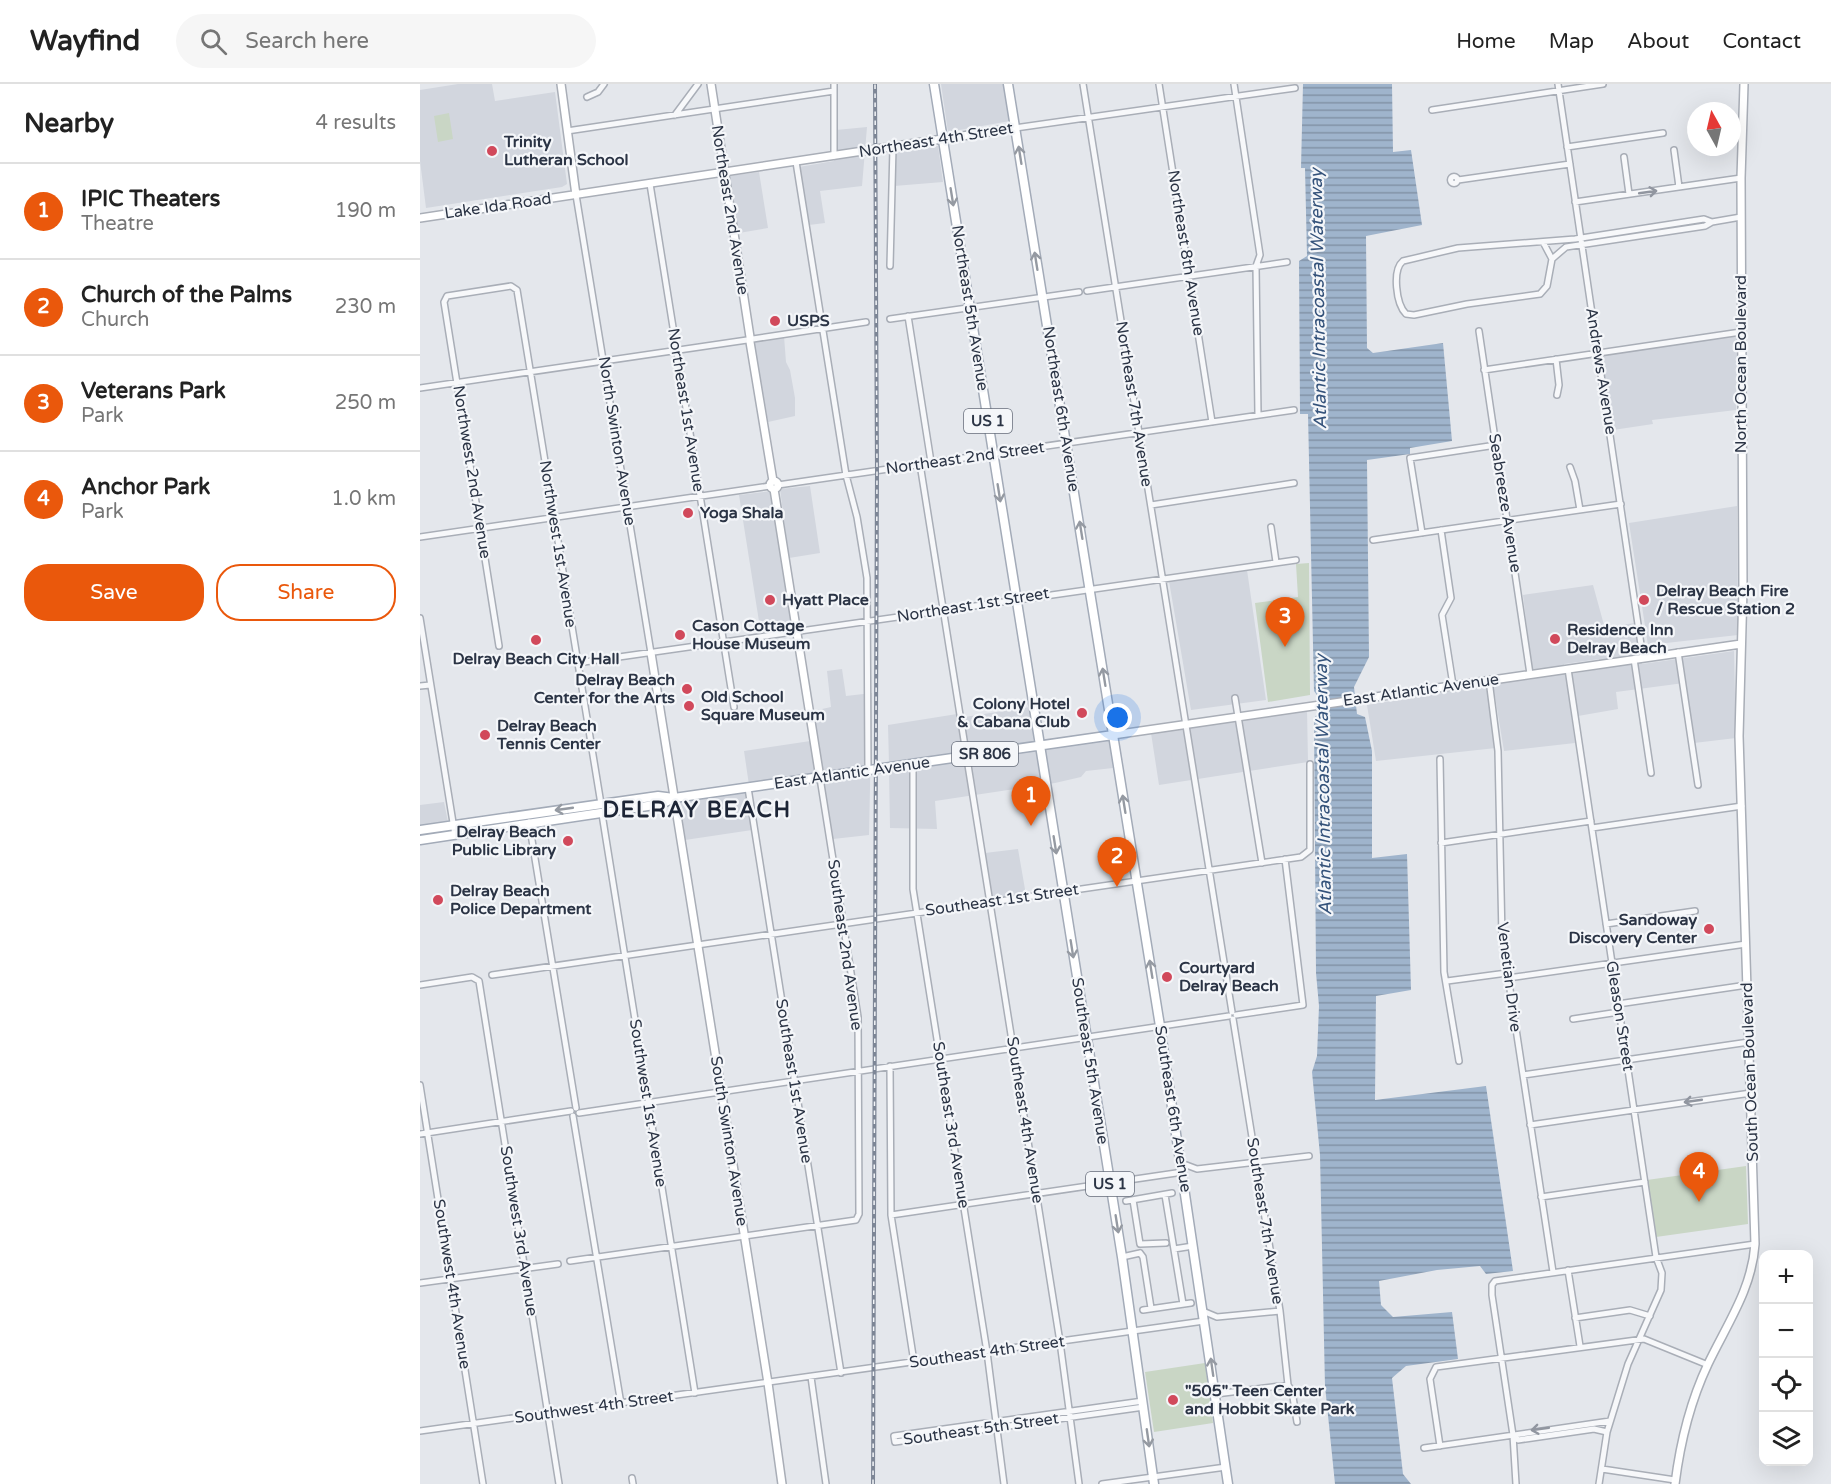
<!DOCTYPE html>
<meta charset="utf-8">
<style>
body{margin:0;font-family:"Varela Round",sans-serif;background:#f6f6f6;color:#222}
.controls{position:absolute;right:18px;bottom:18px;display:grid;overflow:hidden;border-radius:12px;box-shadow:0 6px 24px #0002}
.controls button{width:54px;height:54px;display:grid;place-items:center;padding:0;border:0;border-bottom:2px solid #e0e0e0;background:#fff;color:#222;font:30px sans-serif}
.compass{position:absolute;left:1267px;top:18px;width:54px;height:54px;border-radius:50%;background:#fff;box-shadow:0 6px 24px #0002;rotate:352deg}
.you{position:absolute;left:698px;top:634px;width:21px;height:21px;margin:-15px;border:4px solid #fff;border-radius:50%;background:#1a73e8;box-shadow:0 0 0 9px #1a73e833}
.badge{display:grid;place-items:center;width:39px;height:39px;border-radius:50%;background:#ea580c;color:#fff;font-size:20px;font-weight:700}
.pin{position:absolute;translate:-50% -50px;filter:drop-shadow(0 2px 3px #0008)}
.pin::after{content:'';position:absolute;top:32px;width:21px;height:18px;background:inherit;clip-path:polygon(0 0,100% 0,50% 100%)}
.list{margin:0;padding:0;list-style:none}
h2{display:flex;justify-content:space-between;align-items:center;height:78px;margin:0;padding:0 24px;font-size:26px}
h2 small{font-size:20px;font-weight:400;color:#767676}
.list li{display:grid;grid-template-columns:39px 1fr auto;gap:18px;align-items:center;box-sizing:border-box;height:96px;padding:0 24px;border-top:2px solid #e0e0e0}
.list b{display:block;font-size:22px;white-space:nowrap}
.list p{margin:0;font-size:20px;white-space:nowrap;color:#767676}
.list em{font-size:20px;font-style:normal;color:#767676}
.actions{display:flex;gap:12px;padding:18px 24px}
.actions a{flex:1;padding:14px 0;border:2px solid #ea580c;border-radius:24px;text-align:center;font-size:21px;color:#ea580c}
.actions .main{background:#ea580c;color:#fff}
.icon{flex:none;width:33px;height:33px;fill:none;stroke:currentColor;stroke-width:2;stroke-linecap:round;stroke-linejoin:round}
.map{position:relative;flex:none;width:1411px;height:1400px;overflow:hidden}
header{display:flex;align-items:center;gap:36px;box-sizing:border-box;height:84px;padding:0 30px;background:#fff;border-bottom:2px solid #e0e0e0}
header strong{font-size:28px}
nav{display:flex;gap:33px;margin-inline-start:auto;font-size:21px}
.search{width:420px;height:54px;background:#f6f6f6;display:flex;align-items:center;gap:15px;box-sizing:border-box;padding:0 21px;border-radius:33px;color:#767676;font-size:22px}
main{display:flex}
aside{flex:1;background:#fff}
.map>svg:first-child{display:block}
.built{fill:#d2d6de}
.green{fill:#c9d6c5}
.water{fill:url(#water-rules)}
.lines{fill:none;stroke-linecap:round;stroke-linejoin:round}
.street-casing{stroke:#a9aeb7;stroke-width:8}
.secondary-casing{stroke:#a9aeb7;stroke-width:10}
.primary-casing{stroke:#a3abb8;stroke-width:11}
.street{stroke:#f7f8fa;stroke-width:5}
.secondary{stroke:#fff;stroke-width:7}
.primary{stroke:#fff;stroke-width:8}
.rail-casing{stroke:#7d8696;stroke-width:4}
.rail{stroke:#f4f6f9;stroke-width:1.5;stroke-dasharray:4.5;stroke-linecap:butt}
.oneway{stroke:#959aa2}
.oneway2{stroke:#9196a0}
.poi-dot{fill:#d1495b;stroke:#f4f6f9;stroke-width:2}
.labels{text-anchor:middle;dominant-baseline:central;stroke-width:4.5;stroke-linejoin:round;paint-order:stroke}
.shield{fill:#f4f6f9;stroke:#676e7b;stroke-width:1.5}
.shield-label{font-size:15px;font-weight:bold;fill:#2b3445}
.street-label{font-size:16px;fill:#2b3445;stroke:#f4f6f9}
.poi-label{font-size:16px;font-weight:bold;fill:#2b3445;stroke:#f4f6f9;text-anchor:start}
.water-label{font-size:18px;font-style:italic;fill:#34527a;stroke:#f4f6f9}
.district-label{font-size:22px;font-weight:bold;letter-spacing:1.5px;fill:#1d2536;stroke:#f4f6f9}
</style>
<header>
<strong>Wayfind</strong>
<div class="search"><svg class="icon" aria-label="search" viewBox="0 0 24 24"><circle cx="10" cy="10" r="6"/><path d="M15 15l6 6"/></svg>Search here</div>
<nav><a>Home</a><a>Map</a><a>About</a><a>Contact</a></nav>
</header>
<main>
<aside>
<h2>Nearby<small>4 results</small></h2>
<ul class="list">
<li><span class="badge">1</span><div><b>IPIC Theaters</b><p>Theatre</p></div><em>190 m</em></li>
<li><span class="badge">2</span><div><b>Church of the Palms</b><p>Church</p></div><em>230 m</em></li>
<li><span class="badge">3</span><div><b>Veterans Park</b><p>Park</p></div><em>250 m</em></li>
<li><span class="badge">4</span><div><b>Anchor Park</b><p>Park</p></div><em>1.0 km</em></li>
</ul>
<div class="actions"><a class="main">Save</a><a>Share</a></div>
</aside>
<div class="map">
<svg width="1411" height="1400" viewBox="0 0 1411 1400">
<defs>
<pattern id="water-rules" width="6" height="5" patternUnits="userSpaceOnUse" patternTransform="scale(1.5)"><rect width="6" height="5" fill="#9fb4cc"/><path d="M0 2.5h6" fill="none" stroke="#8293a7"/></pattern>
</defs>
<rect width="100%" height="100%" fill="#e4e7ec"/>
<!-- built -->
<path class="built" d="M38 0H72L75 17 135 8 147 100 142 103 6 124 0 77V6Z
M521 0H583L590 37 528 48Z
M447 43 442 102 400 107 405 139 389 141 379 83 414 77 416 46Z
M518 62 523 98 474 102V69Z
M339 88 348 144 319 149 309 92Z
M364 252 366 278 370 286 375 314V332L348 338 334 257Z
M1317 252 1316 326 1232 336 1233 340 1193 346 1182 272Z
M390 402 400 469 369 474 360 405Z
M351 407 374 544 341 550 319 411Z
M1317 422 1318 551 1228 561 1209 439Z
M827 486 846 616 771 626 749 497Z
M1173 501 1184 541 1175 544 1216 539 1222 580 1314 567 1316 654 1274 659 1264 599 1196 608 1198 625 1158 632 1151 590 1180 585 1179 575 1144 580 1155 659 1084 667 1073 600 1113 595 1103 511Z
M422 585 426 612 452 609 449 751 413 755 402 690 329 701 324 667 397 656 393 627 411 623 407 587Z
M1066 602 1076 664 956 677 947 621Z
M610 623 615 653 611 659 469 680 468 641 537 630 538 634Z
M887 625 888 678 739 701 731 649Z
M690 655 693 684 666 687 661 693 635 699 515 717 517 745 470 744 469 686Z
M326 707 332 746 265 756 259 717Z
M24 718 28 738 0 742V721Z
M598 765 606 811 572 815 565 769Z"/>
<!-- green -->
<path class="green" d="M29 29 33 55 18 58 14 32Z
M889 479 890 611 848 618 835 519 878 513 876 480Z
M1326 1082 1328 1140 1236 1153 1227 1096Z
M785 1279 793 1339 734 1348 725 1288Z"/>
<!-- water -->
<path class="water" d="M883 0H972L973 68 991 66 1002 141 946 152 947 264 953 269 1023 259 1032 357 990 364V370L947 376 949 573 934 603 937 630 945 633 952 667V774L987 770 991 906 956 912 955 1016 1066 1002 1093 1187 1066 1190 1060 1182 1017 1186 959 1197 961 1221 973 1233 1032 1228 1038 1275 986 1282 972 1294 983 1390 991 1400H915L905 1302 900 1071 892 988 897 972 899 922 896 889 894 634 901 626 899 614 894 607 888 330H880L879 177 887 172 885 84H881Z"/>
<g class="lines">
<!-- street casing -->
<g class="street-casing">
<path id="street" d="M663 0 812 928
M739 0 792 338
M814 0 840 171 836 182 838 331
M1138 0 1223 574
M167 13 178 8 184 0
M1012 26 1183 0
M255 31 278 0
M595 44 875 4
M147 47 414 7
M1147 63 1243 49
M1254 66 1259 103
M414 72V0
M1204 73 1209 110
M376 78 426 391 437 433 447 494 448 687
M1030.5 96a3.5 3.5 0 1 1 7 0a3.5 3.5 0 1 1-7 0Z
M1038 96 1150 80
M230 100 314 623
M156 111 231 569
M1155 118 1321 94
M1284 135 1292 138 1285 142 1146 163 1132 175 1127 202 1120 210 1047 220 994 231 986 230C976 220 972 186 983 177L1038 164 1155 155Z
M1292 138 1321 133
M1123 158 1132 175
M470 182 473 63
M667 207 867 178
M488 232 511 378
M470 235 659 208
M1059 247 1110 590
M333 255 446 238
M1136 275 1139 301 1137 311
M1064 286 1321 248
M0 304 327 256
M500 380 640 1258 659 1400
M1150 383 1155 397 1160 426
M358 401 874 326
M731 421 874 399
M851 443 856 478
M1021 446 1031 514 1022 531 1033 601
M1002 449 990 374 1076 361
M0 453 350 402
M953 456 1201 420
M0 534 35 751
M79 562 24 218 27 212 91 202 97 206 181 720
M1258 568 1278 701
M1214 575 1231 689
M157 579 876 476
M1148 585 1236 1173 1242 1189 1241 1206 1208 1280 1187 1348 1179 1400
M1069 596 1078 667 1082 853 1133 1188
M0 602 10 601
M815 614 842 779
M1020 675 1024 888 1039 977
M493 680V805L567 1268 584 1400
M328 704 421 1289
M182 730 275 1309
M109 738 156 1024
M1172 744 1322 722
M1021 759 1171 737
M1186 840 1275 827
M72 891 881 773 890 766V680
M1088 894 1326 860
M1027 897 1087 889
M0 901 52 893 59 897 139 1400
M1198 920 1327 901
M816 931 883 921 865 775
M813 935 860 1227 868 1301 872 1307 877 1338
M1153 935 1199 928
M470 982 471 1131 494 1278
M1103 991 1329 958
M0 1001 63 1400
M159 1029 809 932
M153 1032 201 1320
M1110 1041 1331 1009
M0 1050 151 1027
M761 1079 777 1085 889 1072
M745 1111 763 1220
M1121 1113 1225 1098
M713 1116 720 1160 746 1159
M706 1117 752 1109
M471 1131 763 1088
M754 1165 773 1162
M720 1169 723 1173 731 1224
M702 1173 720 1169
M150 1177 436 1136 439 1130 438 933 400 694
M1148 1186 1160 1262
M0 1199 138 1180
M723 1226 771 1219
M785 1228 797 1233 860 1227
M1155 1234 1210 1226 1230 1232
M391 1293 406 1400
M796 1310 868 1301
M723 1317 474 1352 475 1358 724 1323
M0 1347 784 1237
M1093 1351 1098 1356 1174 1345 1187 1348
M1020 1362 1010 1295 1016 1283 1224 1255 1288 1281
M1004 1364 1190 1337
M1182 1385 1255 1396
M212 1394 213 1400
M682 1400 806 1383
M1096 1400 1093 1351 1072 1211V1201L1075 1197 1335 1160"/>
</g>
<!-- secondary casing -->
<g class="secondary-casing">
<path id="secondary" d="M141 0 156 111
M291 0 330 253
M0 134 595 44
M330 258 353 397
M350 401a4 4 0 1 1 8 0a4 4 0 1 1-8 0Z
M354 405 400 694
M231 569 348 1299 362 1400
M693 651 1321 560
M1255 1400C1260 1360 1271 1316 1288 1280 1307 1240 1332 1205 1335 1160L1319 652 1323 505 1321 94 1324 0"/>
</g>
<!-- primary casing -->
<g class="primary-casing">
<path id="primary" d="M514 0 702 1173 734 1400
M588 0 740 942 808 1400
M0 746 238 712 254 714
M0 756 241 720 254 714 693 651"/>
</g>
<!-- street -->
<use href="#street" class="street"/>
<!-- secondary -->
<use href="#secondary" class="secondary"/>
<!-- primary -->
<use href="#primary" class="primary"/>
<!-- rail casing -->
<g class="rail-casing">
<path id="rail" d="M453 1400 457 386 455 0"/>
</g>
<!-- rail -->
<use href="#rail" class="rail"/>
</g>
<!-- one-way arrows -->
<defs><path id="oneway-shaft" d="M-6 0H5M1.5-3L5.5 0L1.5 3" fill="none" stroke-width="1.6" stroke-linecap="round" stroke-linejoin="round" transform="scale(1.5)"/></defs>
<g class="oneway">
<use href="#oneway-shaft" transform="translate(600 71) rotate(-99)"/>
<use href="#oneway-shaft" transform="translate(532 113) rotate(81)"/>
<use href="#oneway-shaft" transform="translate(616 177) rotate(-99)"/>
<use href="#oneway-shaft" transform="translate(579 409) rotate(81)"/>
<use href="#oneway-shaft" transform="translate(661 446) rotate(-99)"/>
<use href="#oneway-shaft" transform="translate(684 593) rotate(-99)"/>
<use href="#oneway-shaft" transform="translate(704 720) rotate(-99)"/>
<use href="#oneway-shaft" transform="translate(144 725) rotate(172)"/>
<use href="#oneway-shaft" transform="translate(635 761) rotate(81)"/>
<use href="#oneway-shaft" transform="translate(652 865) rotate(81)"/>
<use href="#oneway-shaft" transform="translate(731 885) rotate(-99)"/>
<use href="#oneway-shaft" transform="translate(697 1140) rotate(81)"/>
<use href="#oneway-shaft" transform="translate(792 1283) rotate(-98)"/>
<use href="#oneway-shaft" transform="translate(728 1354) rotate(82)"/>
</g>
<g class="oneway2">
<use href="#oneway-shaft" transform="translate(1228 108) rotate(-8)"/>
<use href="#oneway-shaft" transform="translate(1273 1017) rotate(172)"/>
<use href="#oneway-shaft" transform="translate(1120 1345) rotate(172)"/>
</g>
<!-- markers -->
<g class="poi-dot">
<circle cx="72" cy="67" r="6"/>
<circle cx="355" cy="237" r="6"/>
<circle cx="268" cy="429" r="6"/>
<circle cx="350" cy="516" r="6"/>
<circle cx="1224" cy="516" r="6"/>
<circle cx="260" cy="551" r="6"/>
<circle cx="1135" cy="555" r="6"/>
<circle cx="116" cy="556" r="6"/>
<circle cx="267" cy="605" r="6"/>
<circle cx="269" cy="622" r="6"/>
<circle cx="662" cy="629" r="6"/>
<circle cx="65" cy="651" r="6"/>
<circle cx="148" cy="757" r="6"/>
<circle cx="18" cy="816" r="6"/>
<circle cx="1289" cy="845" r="6"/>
<circle cx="747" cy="893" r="6"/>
<circle cx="753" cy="1316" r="6"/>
</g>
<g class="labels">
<!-- shield labels -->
<g class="shield">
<rect x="544" y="325" width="48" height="24" rx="4.5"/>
<rect x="532" y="658" width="66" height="24" rx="4.5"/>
<rect x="666" y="1088" width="48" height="24" rx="4.5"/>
</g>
<g class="shield-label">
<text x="568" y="337">US 1</text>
<text x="565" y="670">SR 806</text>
<text x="690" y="1100">US 1</text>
</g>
<!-- street labels -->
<g class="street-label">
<text transform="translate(516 56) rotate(-9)">Northeast 4th Street</text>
<text transform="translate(78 122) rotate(-8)">Lake Ida Road</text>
<text transform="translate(310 126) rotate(81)">Northeast 2nd Avenue</text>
<text transform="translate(766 169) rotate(81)">Northeast 8th Avenue</text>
<text transform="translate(550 224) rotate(81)">Northeast 5th Avenue</text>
<text transform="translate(1321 280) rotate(-90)">North Ocean Boulevard</text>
<text transform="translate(1181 287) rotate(81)">Andrews Avenue</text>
<text transform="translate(714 320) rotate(81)">Northeast 7th Avenue</text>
<text transform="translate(641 325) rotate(81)">Northeast 6th Avenue</text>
<text transform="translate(266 326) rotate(81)">Northeast 1st Avenue</text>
<text transform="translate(197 357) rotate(81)">North Swinton Avenue</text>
<text transform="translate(545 374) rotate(-8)">Northeast 2nd Street</text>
<text transform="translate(52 388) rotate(81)">Northwest 2nd Avenue</text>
<text transform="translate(1085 419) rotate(81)">Seabreeze Avenue</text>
<text transform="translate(138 460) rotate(81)">Northwest 1st Avenue</text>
<text transform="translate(553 521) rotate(-9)">Northeast 1st Street</text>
<text transform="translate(1001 606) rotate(-8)">East Atlantic Avenue</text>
<text transform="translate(432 689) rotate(-8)">East Atlantic Avenue</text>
<text transform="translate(582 816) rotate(-8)">Southeast 1st Street</text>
<text transform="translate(425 861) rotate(82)">Southeast 2nd Avenue</text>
<text transform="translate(1089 893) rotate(83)">Venetian Drive</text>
<text transform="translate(1200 932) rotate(81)">Gleason Street</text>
<text transform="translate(670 977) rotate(81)">Southeast 5th Avenue</text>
<text transform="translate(1330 988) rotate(-92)">South Ocean Boulevard</text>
<text transform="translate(374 997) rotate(81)">Southeast 1st Avenue</text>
<text transform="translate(228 1019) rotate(81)">Southwest 1st Avenue</text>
<text transform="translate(753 1025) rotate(81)">Southeast 6th Avenue</text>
<text transform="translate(605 1036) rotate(81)">Southeast 4th Avenue</text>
<text transform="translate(531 1041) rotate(81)">Southeast 3rd Avenue</text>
<text transform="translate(309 1057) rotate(81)">South Swinton Avenue</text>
<text transform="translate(845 1137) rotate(81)">Southeast 7th Avenue</text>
<text transform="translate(99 1147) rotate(81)">Southwest 3rd Avenue</text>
<text transform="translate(32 1200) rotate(81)">Southwest 4th Avenue</text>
<text transform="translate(567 1268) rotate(-8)">Southeast 4th Street</text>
<text transform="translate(174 1323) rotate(-8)">Southwest 4th Street</text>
<text transform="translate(561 1345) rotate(-8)">Southeast 5th Street</text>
</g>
<!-- poi labels -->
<g class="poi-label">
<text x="84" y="58">Trinity<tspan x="84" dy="18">Lutheran School</tspan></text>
<text x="367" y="237">USPS</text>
<text x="280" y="429">Yoga Shala</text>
<text x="1236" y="507">Delray Beach Fire<tspan x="1236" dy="18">/ Rescue Station 2</tspan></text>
<text x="362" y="516">Hyatt Place</text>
<text x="272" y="542">Cason Cottage<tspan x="272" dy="18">House Museum</tspan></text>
<text x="1147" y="546">Residence Inn<tspan x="1147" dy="18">Delray Beach</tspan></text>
<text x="116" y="575" text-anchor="middle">Delray Beach City Hall</text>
<text x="255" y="596" text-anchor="end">Delray Beach<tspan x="255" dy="18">Center for the Arts</tspan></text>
<text x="281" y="613">Old School<tspan x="281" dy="18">Square Museum</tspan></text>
<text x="650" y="620" text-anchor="end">Colony Hotel<tspan x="650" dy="18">&amp; Cabana Club</tspan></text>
<text x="77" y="642">Delray Beach<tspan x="77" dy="18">Tennis Center</tspan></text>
<text x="136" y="748" text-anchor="end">Delray Beach<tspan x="136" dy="18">Public Library</tspan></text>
<text x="30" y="807">Delray Beach<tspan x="30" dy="18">Police Department</tspan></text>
<text x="1277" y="836" text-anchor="end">Sandoway<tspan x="1277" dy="18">Discovery Center</tspan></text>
<text x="759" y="884">Courtyard<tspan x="759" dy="18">Delray Beach</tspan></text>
<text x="765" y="1307">"505" Teen Center<tspan x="765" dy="18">and Hobbit Skate Park</tspan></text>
</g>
<!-- water labels -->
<g class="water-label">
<text transform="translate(898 215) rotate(-91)">Atlantic Intracoastal Waterway</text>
<text transform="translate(903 701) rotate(-91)">Atlantic Intracoastal Waterway</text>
</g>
<!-- district labels -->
<g class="district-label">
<text x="277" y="726">DELRAY BEACH</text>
</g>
</g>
</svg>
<div class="controls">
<button>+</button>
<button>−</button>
<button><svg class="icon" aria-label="locate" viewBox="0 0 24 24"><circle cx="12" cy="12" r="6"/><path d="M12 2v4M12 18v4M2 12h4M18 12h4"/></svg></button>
<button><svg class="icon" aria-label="layers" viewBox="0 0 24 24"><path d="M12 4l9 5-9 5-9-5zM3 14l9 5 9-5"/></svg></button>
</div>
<svg class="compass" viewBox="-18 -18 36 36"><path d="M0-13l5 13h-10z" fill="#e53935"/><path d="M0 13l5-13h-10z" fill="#767676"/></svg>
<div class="you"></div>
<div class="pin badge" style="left:611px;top:742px">1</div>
<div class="pin badge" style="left:697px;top:803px">2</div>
<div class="pin badge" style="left:865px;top:563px">3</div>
<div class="pin badge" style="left:1279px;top:1118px">4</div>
</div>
</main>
